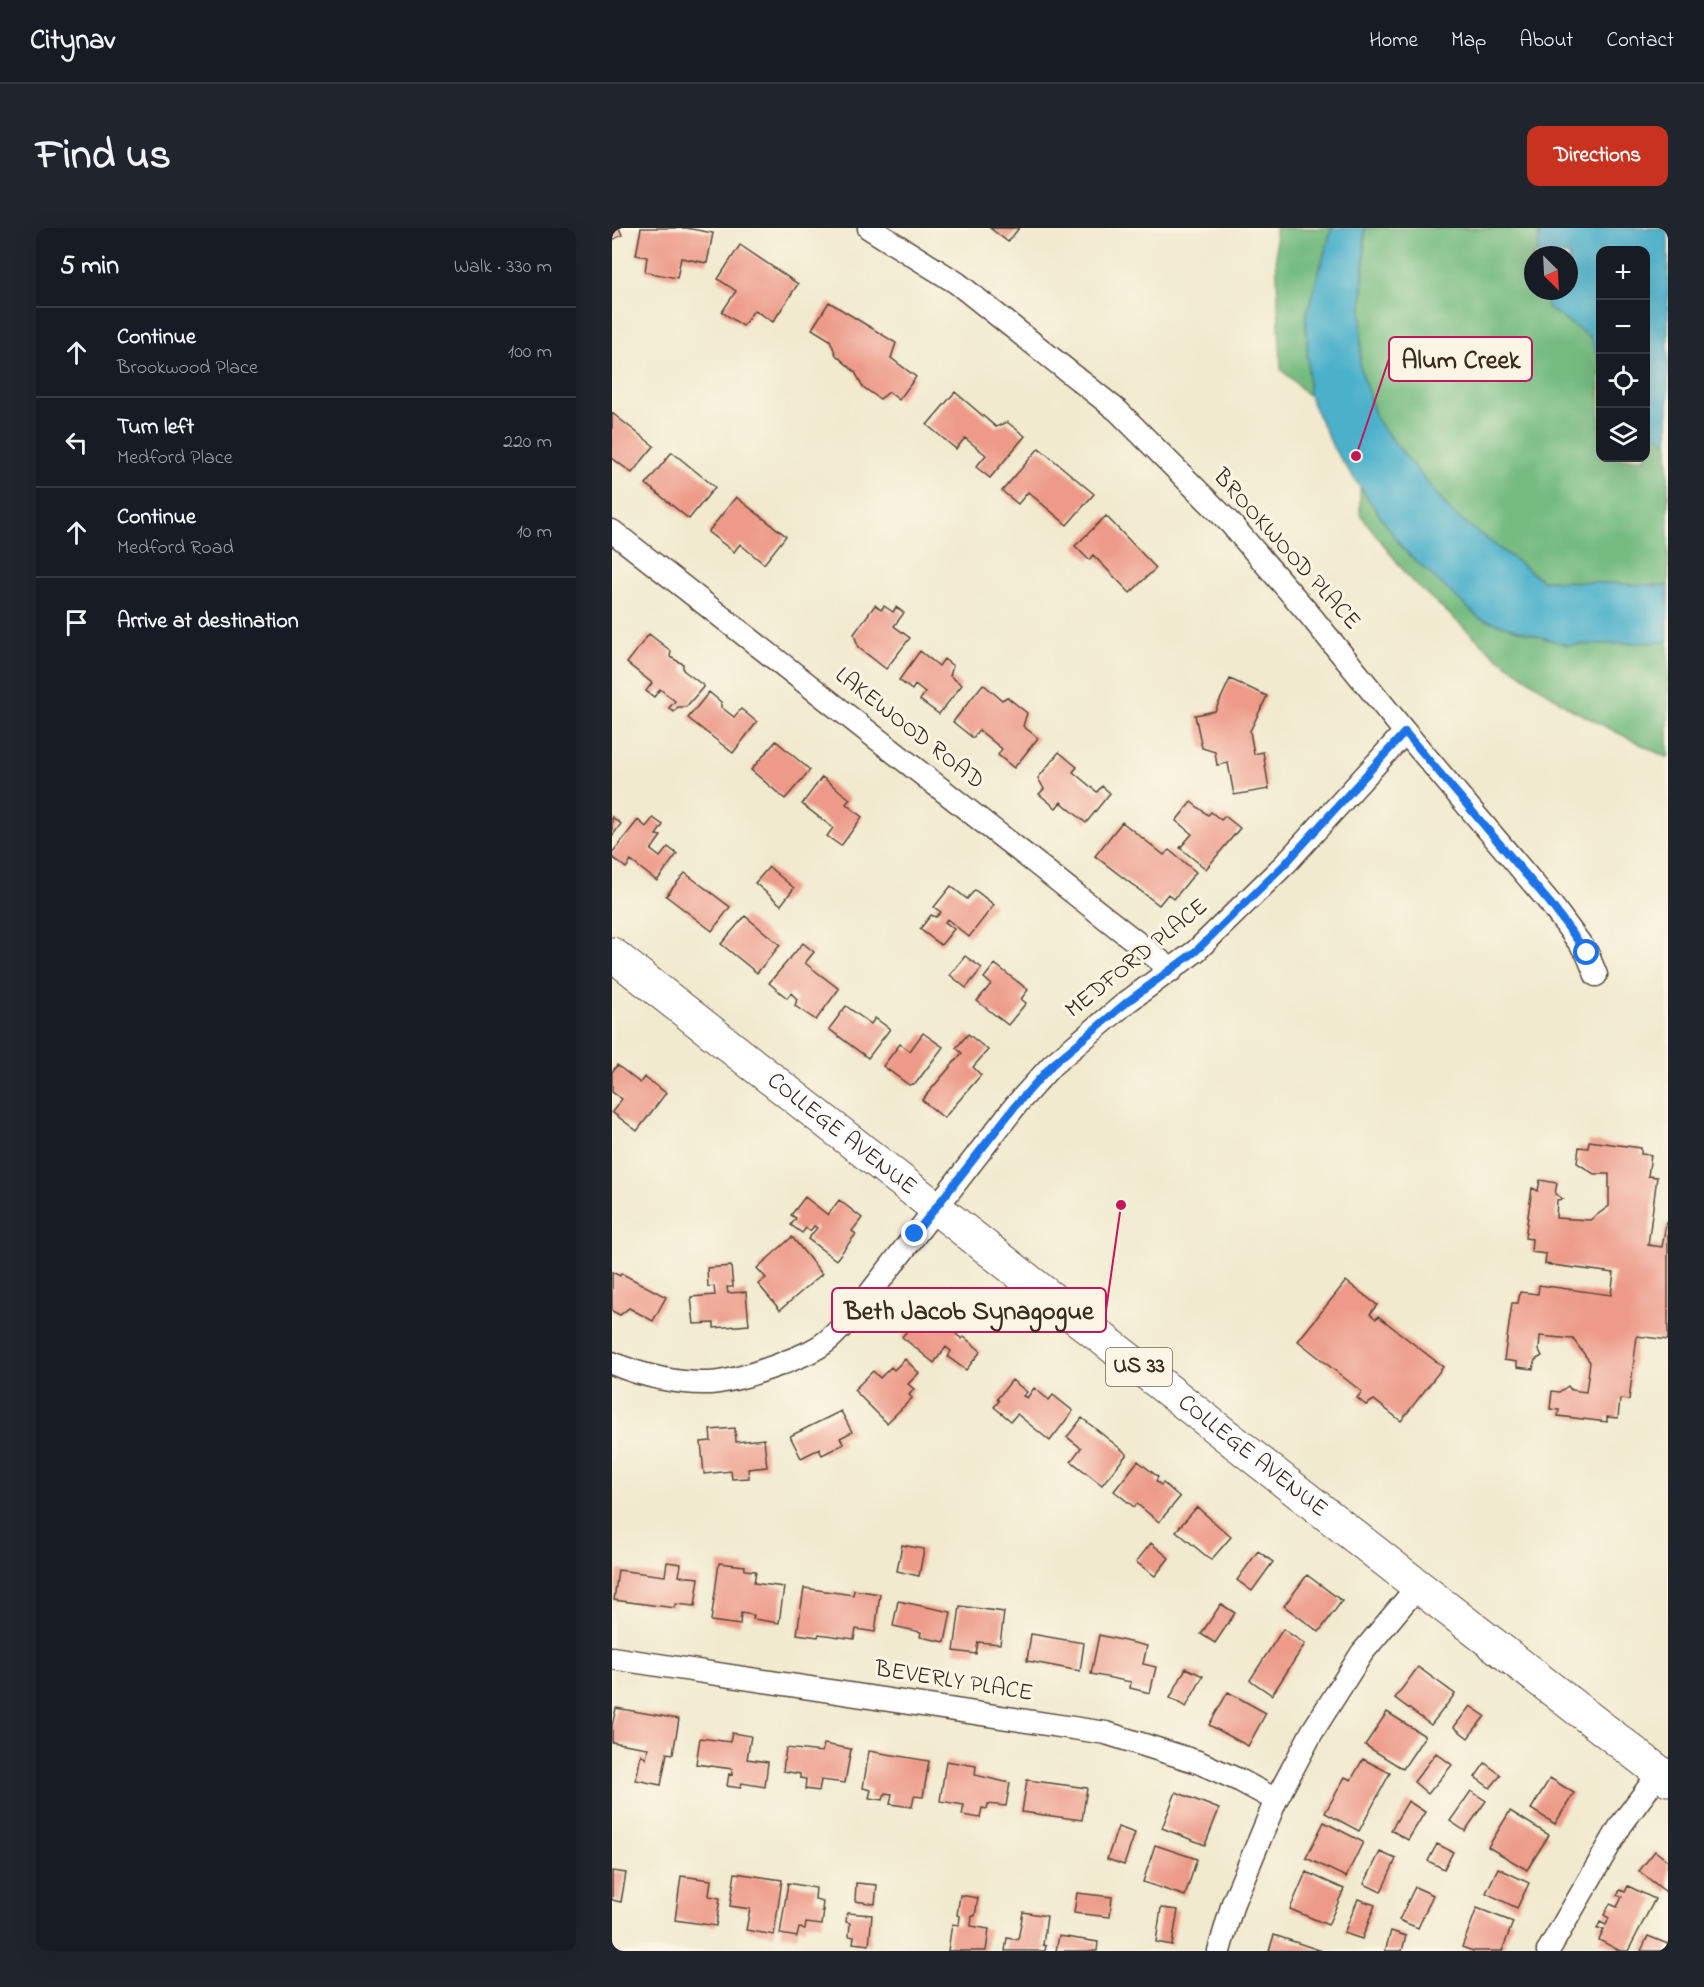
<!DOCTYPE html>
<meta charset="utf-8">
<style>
body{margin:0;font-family:"Indie Flower",sans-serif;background:#20242c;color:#f1f3f6}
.controls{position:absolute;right:18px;top:18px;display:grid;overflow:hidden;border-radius:12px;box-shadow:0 6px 24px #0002}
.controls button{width:54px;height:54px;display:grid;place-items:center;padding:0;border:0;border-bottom:2px solid #363941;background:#171b24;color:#f1f3f6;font:30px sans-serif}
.compass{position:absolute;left:912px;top:18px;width:54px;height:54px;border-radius:50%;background:#171b24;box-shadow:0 6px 24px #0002;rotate:156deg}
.stop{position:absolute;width:18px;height:18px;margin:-14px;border:4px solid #1a73e8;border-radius:50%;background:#fff}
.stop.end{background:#1a73e8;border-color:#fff;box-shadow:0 2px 6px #0008}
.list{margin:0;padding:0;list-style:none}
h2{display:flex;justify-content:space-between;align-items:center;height:78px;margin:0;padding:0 24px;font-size:26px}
h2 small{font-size:20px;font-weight:400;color:#9ea1a6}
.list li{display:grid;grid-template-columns:39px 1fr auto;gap:18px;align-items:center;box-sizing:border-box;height:90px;padding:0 24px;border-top:2px solid #363941}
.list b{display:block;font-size:22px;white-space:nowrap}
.list p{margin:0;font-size:20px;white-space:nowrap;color:#9ea1a6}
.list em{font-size:20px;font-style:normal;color:#9ea1a6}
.icon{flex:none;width:33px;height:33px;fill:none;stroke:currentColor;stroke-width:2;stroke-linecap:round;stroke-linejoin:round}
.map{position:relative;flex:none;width:1056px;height:1723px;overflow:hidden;border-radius:12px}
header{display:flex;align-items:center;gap:36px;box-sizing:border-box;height:84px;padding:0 30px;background:#171b24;border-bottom:2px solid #363941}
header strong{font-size:28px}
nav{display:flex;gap:33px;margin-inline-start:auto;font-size:21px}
.intro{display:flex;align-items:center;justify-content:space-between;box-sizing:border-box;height:144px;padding:0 36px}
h1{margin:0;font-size:42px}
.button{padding:15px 27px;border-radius:12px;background:#c8321e;color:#fff;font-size:21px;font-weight:700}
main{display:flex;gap:36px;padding:0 36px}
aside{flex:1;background:#171b24;border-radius:12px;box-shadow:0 6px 24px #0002}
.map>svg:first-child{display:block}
.forest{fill:#75bb80;stroke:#58724f;stroke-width:1.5}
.water{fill:#4bb1cb;stroke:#436e74;stroke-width:1.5}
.building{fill:#ed9a88}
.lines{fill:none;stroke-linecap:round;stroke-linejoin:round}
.minor-casing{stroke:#564739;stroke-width:25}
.primary-casing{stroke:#564739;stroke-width:35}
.minor{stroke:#fff;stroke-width:22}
.primary{stroke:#fff;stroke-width:33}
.route{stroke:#1a73e8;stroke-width:8}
.labels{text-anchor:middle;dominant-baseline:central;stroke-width:6;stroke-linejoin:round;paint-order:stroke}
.shield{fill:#fcf5e5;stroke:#75675a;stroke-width:1.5}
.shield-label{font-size:22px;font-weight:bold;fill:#3b2a1e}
.street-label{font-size:24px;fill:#3b2a1e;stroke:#fcf5e5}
.leader{fill:none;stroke:#c2185b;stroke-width:2}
.callout-dot{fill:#c2185b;stroke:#fcf5e5;stroke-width:2}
.callout{fill:#fcf5e5;stroke:#c2185b;stroke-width:2}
.callout-label{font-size:26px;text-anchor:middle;font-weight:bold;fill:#3b2a1e}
</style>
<header>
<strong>Citynav</strong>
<nav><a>Home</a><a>Map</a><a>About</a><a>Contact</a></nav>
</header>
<div class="intro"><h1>Find us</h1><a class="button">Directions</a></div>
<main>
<aside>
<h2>5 min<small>Walk · 330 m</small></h2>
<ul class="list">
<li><svg class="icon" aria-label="ahead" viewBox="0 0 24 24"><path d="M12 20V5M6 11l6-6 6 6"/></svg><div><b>Continue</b><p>Brookwood Place</p></div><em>100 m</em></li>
<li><svg class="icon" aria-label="left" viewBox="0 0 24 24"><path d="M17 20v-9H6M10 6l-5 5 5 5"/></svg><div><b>Turn left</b><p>Medford Place</p></div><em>220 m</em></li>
<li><svg class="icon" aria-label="ahead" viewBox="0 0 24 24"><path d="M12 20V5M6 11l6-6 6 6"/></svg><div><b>Continue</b><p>Medford Road</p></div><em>10 m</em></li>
<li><svg class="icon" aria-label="arrive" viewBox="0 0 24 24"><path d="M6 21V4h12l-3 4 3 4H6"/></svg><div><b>Arrive at destination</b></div></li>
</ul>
</aside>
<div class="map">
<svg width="1056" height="1723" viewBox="0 0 1056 1723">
<rect width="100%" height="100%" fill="#fcf5e5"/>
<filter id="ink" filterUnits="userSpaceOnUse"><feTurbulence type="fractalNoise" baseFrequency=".0167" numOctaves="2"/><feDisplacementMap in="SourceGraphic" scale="12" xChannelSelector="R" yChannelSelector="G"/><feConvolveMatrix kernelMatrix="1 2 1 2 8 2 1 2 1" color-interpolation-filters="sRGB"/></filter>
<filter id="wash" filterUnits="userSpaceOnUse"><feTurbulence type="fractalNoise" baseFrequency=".008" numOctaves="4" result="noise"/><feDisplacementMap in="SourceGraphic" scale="24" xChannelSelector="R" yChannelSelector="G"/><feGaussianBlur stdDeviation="1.35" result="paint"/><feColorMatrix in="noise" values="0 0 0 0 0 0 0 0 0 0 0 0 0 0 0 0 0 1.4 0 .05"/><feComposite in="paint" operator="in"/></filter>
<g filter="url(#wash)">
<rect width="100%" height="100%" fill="#f1eacf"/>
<!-- forest -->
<path class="forest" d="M663 0H720L694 88 697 168 669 141Z
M753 0H928L925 27H921V63H929L936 80 978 109 988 134V230H1034V198L1056 215V358L930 352 840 285 765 193 748 139Z
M748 258 791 321 955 417 1056 414V530L959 481 885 429 799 352 748 286Z"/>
<!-- water -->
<path class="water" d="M720 0H753L748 139 765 193 840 285 930 352 1056 358V414L955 417 867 390 791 321 722 221 697 168 694 88Z
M928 0H1056V215L1034 198V22H988V134L978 109 936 80 929 63H957V27H925Z"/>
<g id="blocks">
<!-- building -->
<path class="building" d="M0 0H7L10 7 0 12Z
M29 0H74L101 5 95 35 69 30 65 50 33 44 35 29 24 27Z
M378 0H407L396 14Z
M128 17 186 56 161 94 142 82 131 98 110 84 124 63 106 51Z
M217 74 284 115 279 130 304 149 287 172 277 164 268 171 251 159 243 144 224 127 218 112 200 101Z
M343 164 384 199 395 194 413 208 378 250 364 239 374 227 353 210 344 221 315 197Z
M0 185 42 218 20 245 0 230Z
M427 220 482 266 455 297 416 264 406 276 390 263Z
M60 224 103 259 77 291 34 256Z
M124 269 174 308 152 336 128 316 122 324 96 304Z
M494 288 544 340 518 365 481 327 477 332 463 318Z
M263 377 269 382 272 378 281 384 284 379 292 385 282 398 298 410 274 441 246 419 242 406Z
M37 406 59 423 58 429 71 436V442L92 458 74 479H66L62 484 57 480 63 473 48 461 42 469 34 463 40 455 15 435Z
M308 423 327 438 332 431 341 438 338 448 350 457 327 486 308 472 313 465 303 457 300 462 287 452Z
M618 451 655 468 638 503 642 526 651 524 657 561 622 567 616 535 605 537 603 524 590 520 583 487 603 483Z
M371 456 390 472 395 469 415 485 411 498 426 510 402 540 386 527 390 521 367 502 361 510 341 494Z
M97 464 109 474V479L122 489 129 481 145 494 121 525 76 490Z
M164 513 198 542 173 571 139 542Z
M447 524 465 539 461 544 485 564 490 558 498 565 474 595 449 574 444 580 427 566 432 561 426 550Z
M210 549 238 571 234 576 250 589 229 618 215 608 221 600 190 576Z
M579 574 596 587 599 584 609 592 613 588 628 600 594 641 568 620 580 606 564 593Z
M0 589 9 596 0 608Z
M41 590 51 597 44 607 49 608 39 622 48 629 56 619 65 626 45 653 19 633 14 640 0 629V625L26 592 34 599Z
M510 594 552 627 557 622 584 644 562 671 556 666 547 677 483 628Z
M157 639 182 660 169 677 143 655Z
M73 645 118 679 100 703 54 668Z
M339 658 355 671 363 662 382 677 357 709 335 691 333 694 342 701 329 717 308 701 319 687 324 689 329 684 322 679Z
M133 688 168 717 145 745 109 716Z
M191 715 202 724 193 735 227 761 204 792 183 778 185 771 179 765 175 770 157 755Z
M353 728 370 740 354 760 338 747Z
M383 736 416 762 409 771 414 775 396 797 365 773 379 756 372 750Z
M234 778 259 796 263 790 278 801 256 830 217 801Z
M311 805 331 819 304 855 297 857 271 838 288 816 298 823Z
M356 806 376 822 361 839 369 847 332 890 310 872 350 825 344 820Z
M5 837 28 855 32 849 54 865 25 903 0 884 10 871 0 864V844Z
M977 913 1029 920V926L1039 927 1036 948 1045 949 1036 1017 1050 1019 1054 996 1056 994V1112L1025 1108 1017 1172 1008 1171 1006 1190 995 1189V1194L946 1188 947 1182 938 1181 940 1163 947 1164 956 1158 959 1162 974 1164 978 1134 961 1111 928 1108 927 1122 930 1128 923 1132 921 1141 905 1139V1134L892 1132 900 1075H906L908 1064 926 1066 927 1057 999 1067 1002 1045 933 1036 934 1026 919 1024 920 1011 913 1010 920 960 926 963 928 952 945 955 943 966 951 971 945 972 944 990 978 992 997 978V946H982L965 935 967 919 976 920Z
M193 969 216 987 227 972 250 990 240 1003 244 1006 224 1032 196 1011 205 1000 202 998 198 1003 194 1000 190 1005 179 997 184 990 179 987Z
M180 1009 210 1046 168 1082 146 1056 154 1050 145 1040Z
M119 1038 121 1059H115L116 1065 134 1064 137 1097 102 1100V1095L82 1096 79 1069 103 1067 102 1058 96 1059 95 1040Z
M0 1044 8 1048 9 1045 54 1069 41 1093 17 1080 8 1087 0 1083Z
M734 1053 765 1077 758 1086 764 1091 766 1088 831 1139 789 1193 762 1172 754 1177 745 1170 750 1164 686 1113Z
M337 1061 363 1082 344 1106 350 1111 352 1109 369 1123 354 1142 336 1129 339 1123 334 1119 322 1135 290 1109 307 1088 312 1092Z
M293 1131 307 1145 296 1156 302 1161 297 1167 300 1170 275 1195 242 1162 261 1143 268 1150 279 1139 282 1142Z
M400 1152 415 1164 411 1168 415 1170 422 1160 437 1172 441 1167 461 1183 438 1213 405 1186 399 1193 382 1179 387 1173 385 1171Z
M229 1183 240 1204 228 1210 232 1216 210 1227 207 1221 189 1230 178 1208Z
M470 1190 515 1226 490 1257 459 1233 469 1220 455 1209Z
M123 1200 124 1214 152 1211 155 1239 136 1241 137 1250 120 1251 119 1243 92 1246 89 1214 99 1213 98 1202Z
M526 1233 546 1249 544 1253 549 1257 551 1255 568 1269 547 1294 525 1276 522 1279 502 1263Z
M585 1279 619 1309 599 1332 564 1303Z
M539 1315 557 1330 543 1348 524 1334Z
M290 1317 312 1321 307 1348 285 1343Z
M646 1323 661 1334 640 1363 625 1352Z
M55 1334 69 1336 67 1348 87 1350 83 1378 64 1376 63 1380 2 1372 6 1342 53 1348Z
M107 1335 133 1338V1342L144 1343 142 1355 172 1359 167 1395 141 1391 142 1387 129 1385 128 1397 99 1393Z
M695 1347 730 1373 707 1404 672 1378Z
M192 1360 241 1367 242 1362 268 1366 263 1404 244 1401 242 1411 207 1406 206 1409 185 1406Z
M286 1373 339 1384 333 1414 308 1409 309 1404 281 1398Z
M609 1376 623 1385 603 1415 589 1406Z
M348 1378 392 1384 388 1416 366 1414 364 1426 342 1423Z
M671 1401 693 1416 660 1467 638 1452Z
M419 1406 472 1415 468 1443 415 1433Z
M487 1407 535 1418 531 1436 544 1439 538 1465 518 1460 519 1454 479 1446Z
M806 1439 843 1466 819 1497 783 1470Z
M574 1440 591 1448 574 1479 558 1470Z
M616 1464 654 1485 636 1518 597 1497Z
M858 1478 873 1488 856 1510 842 1499Z
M4 1480 67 1491 61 1526 55 1525 49 1557 24 1552 29 1526 34 1531 36 1520 0 1514V1498Z
M775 1484 813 1508 791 1541 753 1517Z
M120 1505 139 1508 135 1531 156 1534 153 1559 130 1555 128 1560 115 1558 117 1546 120 1547V1541L84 1536 88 1510 118 1514Z
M212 1516 239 1521 233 1555 209 1552 207 1563 193 1561 194 1551 188 1550V1546L171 1543 174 1520 210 1524Z
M257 1523 317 1533 311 1569 302 1568 300 1579 278 1576 280 1566 273 1565 271 1572 257 1570 259 1562 251 1560Z
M824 1525 840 1537 816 1566 802 1554Z
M751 1531 778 1545 747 1603 713 1585 733 1549 739 1552Z
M334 1533 364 1538 363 1547 398 1555 394 1578 376 1576 375 1581 370 1580 368 1590 350 1587 352 1577 328 1573Z
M873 1535 889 1547 878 1560 863 1549Z
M938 1550 962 1565 943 1596 919 1581Z
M415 1552 475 1560 470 1592 410 1584Z
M859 1563 874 1573 853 1603 838 1593Z
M564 1564 607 1581 593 1617 550 1600Z
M796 1573 813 1584 796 1612 779 1602Z
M898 1583 937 1607 915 1642 876 1619Z
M712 1594 751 1614 734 1649 694 1630Z
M506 1599 523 1605 512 1637 495 1631Z
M825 1616 841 1624 832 1641 816 1633Z
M543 1617 585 1631 573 1668 531 1654Z
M1043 1623 1056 1633V1661L1054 1664 1027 1643Z
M768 1624 784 1631 769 1664 752 1656Z
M886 1640 917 1655 905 1680 874 1665Z
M0 1643 14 1645 9 1674 0 1672Z
M694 1644 732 1661 716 1697 678 1681Z
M123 1645 170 1652 162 1707 134 1702 138 1681 118 1678Z
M69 1648 99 1652 97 1668 108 1670 104 1698 63 1692Z
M176 1655 204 1660 203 1671 211 1673 210 1683 212 1682 210 1697 194 1695 193 1701 187 1700 185 1709 168 1706Z
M244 1655 265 1657 263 1676 243 1673Z
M1016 1658 1043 1671 1016 1723H1008L987 1712 992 1701H985L988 1694 994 1697 997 1690 992 1687 998 1676 1005 1679 1010 1669 1005 1667 1008 1662 1013 1664Z
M803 1659 821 1667 806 1700 787 1692Z
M465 1665 500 1669 498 1689 462 1685Z
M348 1667 366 1670 363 1688H360L359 1698 377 1701 374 1723H336L340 1696 347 1697 348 1688 345 1687Z
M746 1671 763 1677 750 1711 732 1705Z
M549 1680 566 1682 560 1717 544 1714Z
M865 1680 901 1694 890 1723H861L850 1719Z
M411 1684 435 1688 431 1717 434 1718 433 1723H393L395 1710 406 1712Z
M235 1685 260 1687 257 1717 241 1715 242 1709 237 1708 238 1695 234 1694Z
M779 1703 794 1708 790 1723H773Z
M662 1707 710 1723H657Z
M447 1708 486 1714 485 1723H444Z
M1036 1708 1056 1716V1723H1029Z"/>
</g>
</g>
<g filter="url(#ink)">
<use href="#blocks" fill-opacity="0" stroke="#564739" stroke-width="1.5"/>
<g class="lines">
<!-- minor casing -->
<g class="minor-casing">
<path id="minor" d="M257 0 345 55 506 183 619 296 697 386 793 504 938 675 975 725 984 747
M0 303 560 742
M0 1135C30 1148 66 1156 98 1155 122 1153 147 1144 169 1136 183 1130 199 1125 211 1116 227 1105 239 1087 252 1073L404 877 440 837 515 774 584 723 674 635 793 504
M0 1430 494 1505 586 1534 629 1553 664 1572
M607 1723 621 1675 664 1572 700 1504 750 1425 806 1358
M936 1723 1009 1597 1048 1544"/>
</g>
<!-- primary casing -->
<g class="primary-casing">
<g id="primary">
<path id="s1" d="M0 726 806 1358 1056 1551"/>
</g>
</g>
<!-- minor -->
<use href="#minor" class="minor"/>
<!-- primary -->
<use href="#primary" class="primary"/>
</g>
</g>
<g class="lines" filter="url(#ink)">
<!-- route -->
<path class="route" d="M303 1006 404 877 440 837 515 774 584 723 674 635 793 504 938 675 975 725"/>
</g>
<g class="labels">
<!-- shield labels -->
<rect class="shield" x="494" y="1120" width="66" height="38" rx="4.5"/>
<g class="shield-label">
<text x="527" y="1139">US 33</text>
</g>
<!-- street labels -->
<g class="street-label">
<text transform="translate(674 322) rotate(48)">BROOKWOOD PLACE</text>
<text transform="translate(297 501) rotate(38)">LAKEWOOD ROAD</text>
<text transform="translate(525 731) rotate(-39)">MEDFORD PLACE</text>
<text stroke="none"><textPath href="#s1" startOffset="292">COLLEGE AVENUE</textPath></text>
<text stroke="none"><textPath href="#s1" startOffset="814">COLLEGE AVENUE</textPath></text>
<text transform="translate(342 1454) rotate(9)">BEVERLY PLACE</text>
</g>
</g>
<!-- callouts -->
<path class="leader" d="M744 228L777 131M509 977L494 1082"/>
<g class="callout-dot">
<circle cx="744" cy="228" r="6"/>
<circle cx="509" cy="977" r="6"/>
</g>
<g class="callout">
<rect x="777" y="109" width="143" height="44" rx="6"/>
<rect x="220" y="1060" width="274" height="44" rx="6"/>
</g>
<g class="callout-label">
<text x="849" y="140">Alum Creek</text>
<text x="357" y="1091">Beth Jacob Synagogue</text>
</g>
</svg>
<div class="controls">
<button>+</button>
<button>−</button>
<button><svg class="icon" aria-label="locate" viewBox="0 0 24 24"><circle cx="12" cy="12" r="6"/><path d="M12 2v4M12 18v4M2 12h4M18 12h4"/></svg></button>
<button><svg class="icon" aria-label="layers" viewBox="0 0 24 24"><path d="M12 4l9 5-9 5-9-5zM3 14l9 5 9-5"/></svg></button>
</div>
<svg class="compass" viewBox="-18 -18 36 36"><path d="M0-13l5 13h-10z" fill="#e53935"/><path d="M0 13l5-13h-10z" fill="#9ea1a6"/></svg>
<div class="stop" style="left:975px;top:725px"></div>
<div class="stop end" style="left:303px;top:1006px"></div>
</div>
</main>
